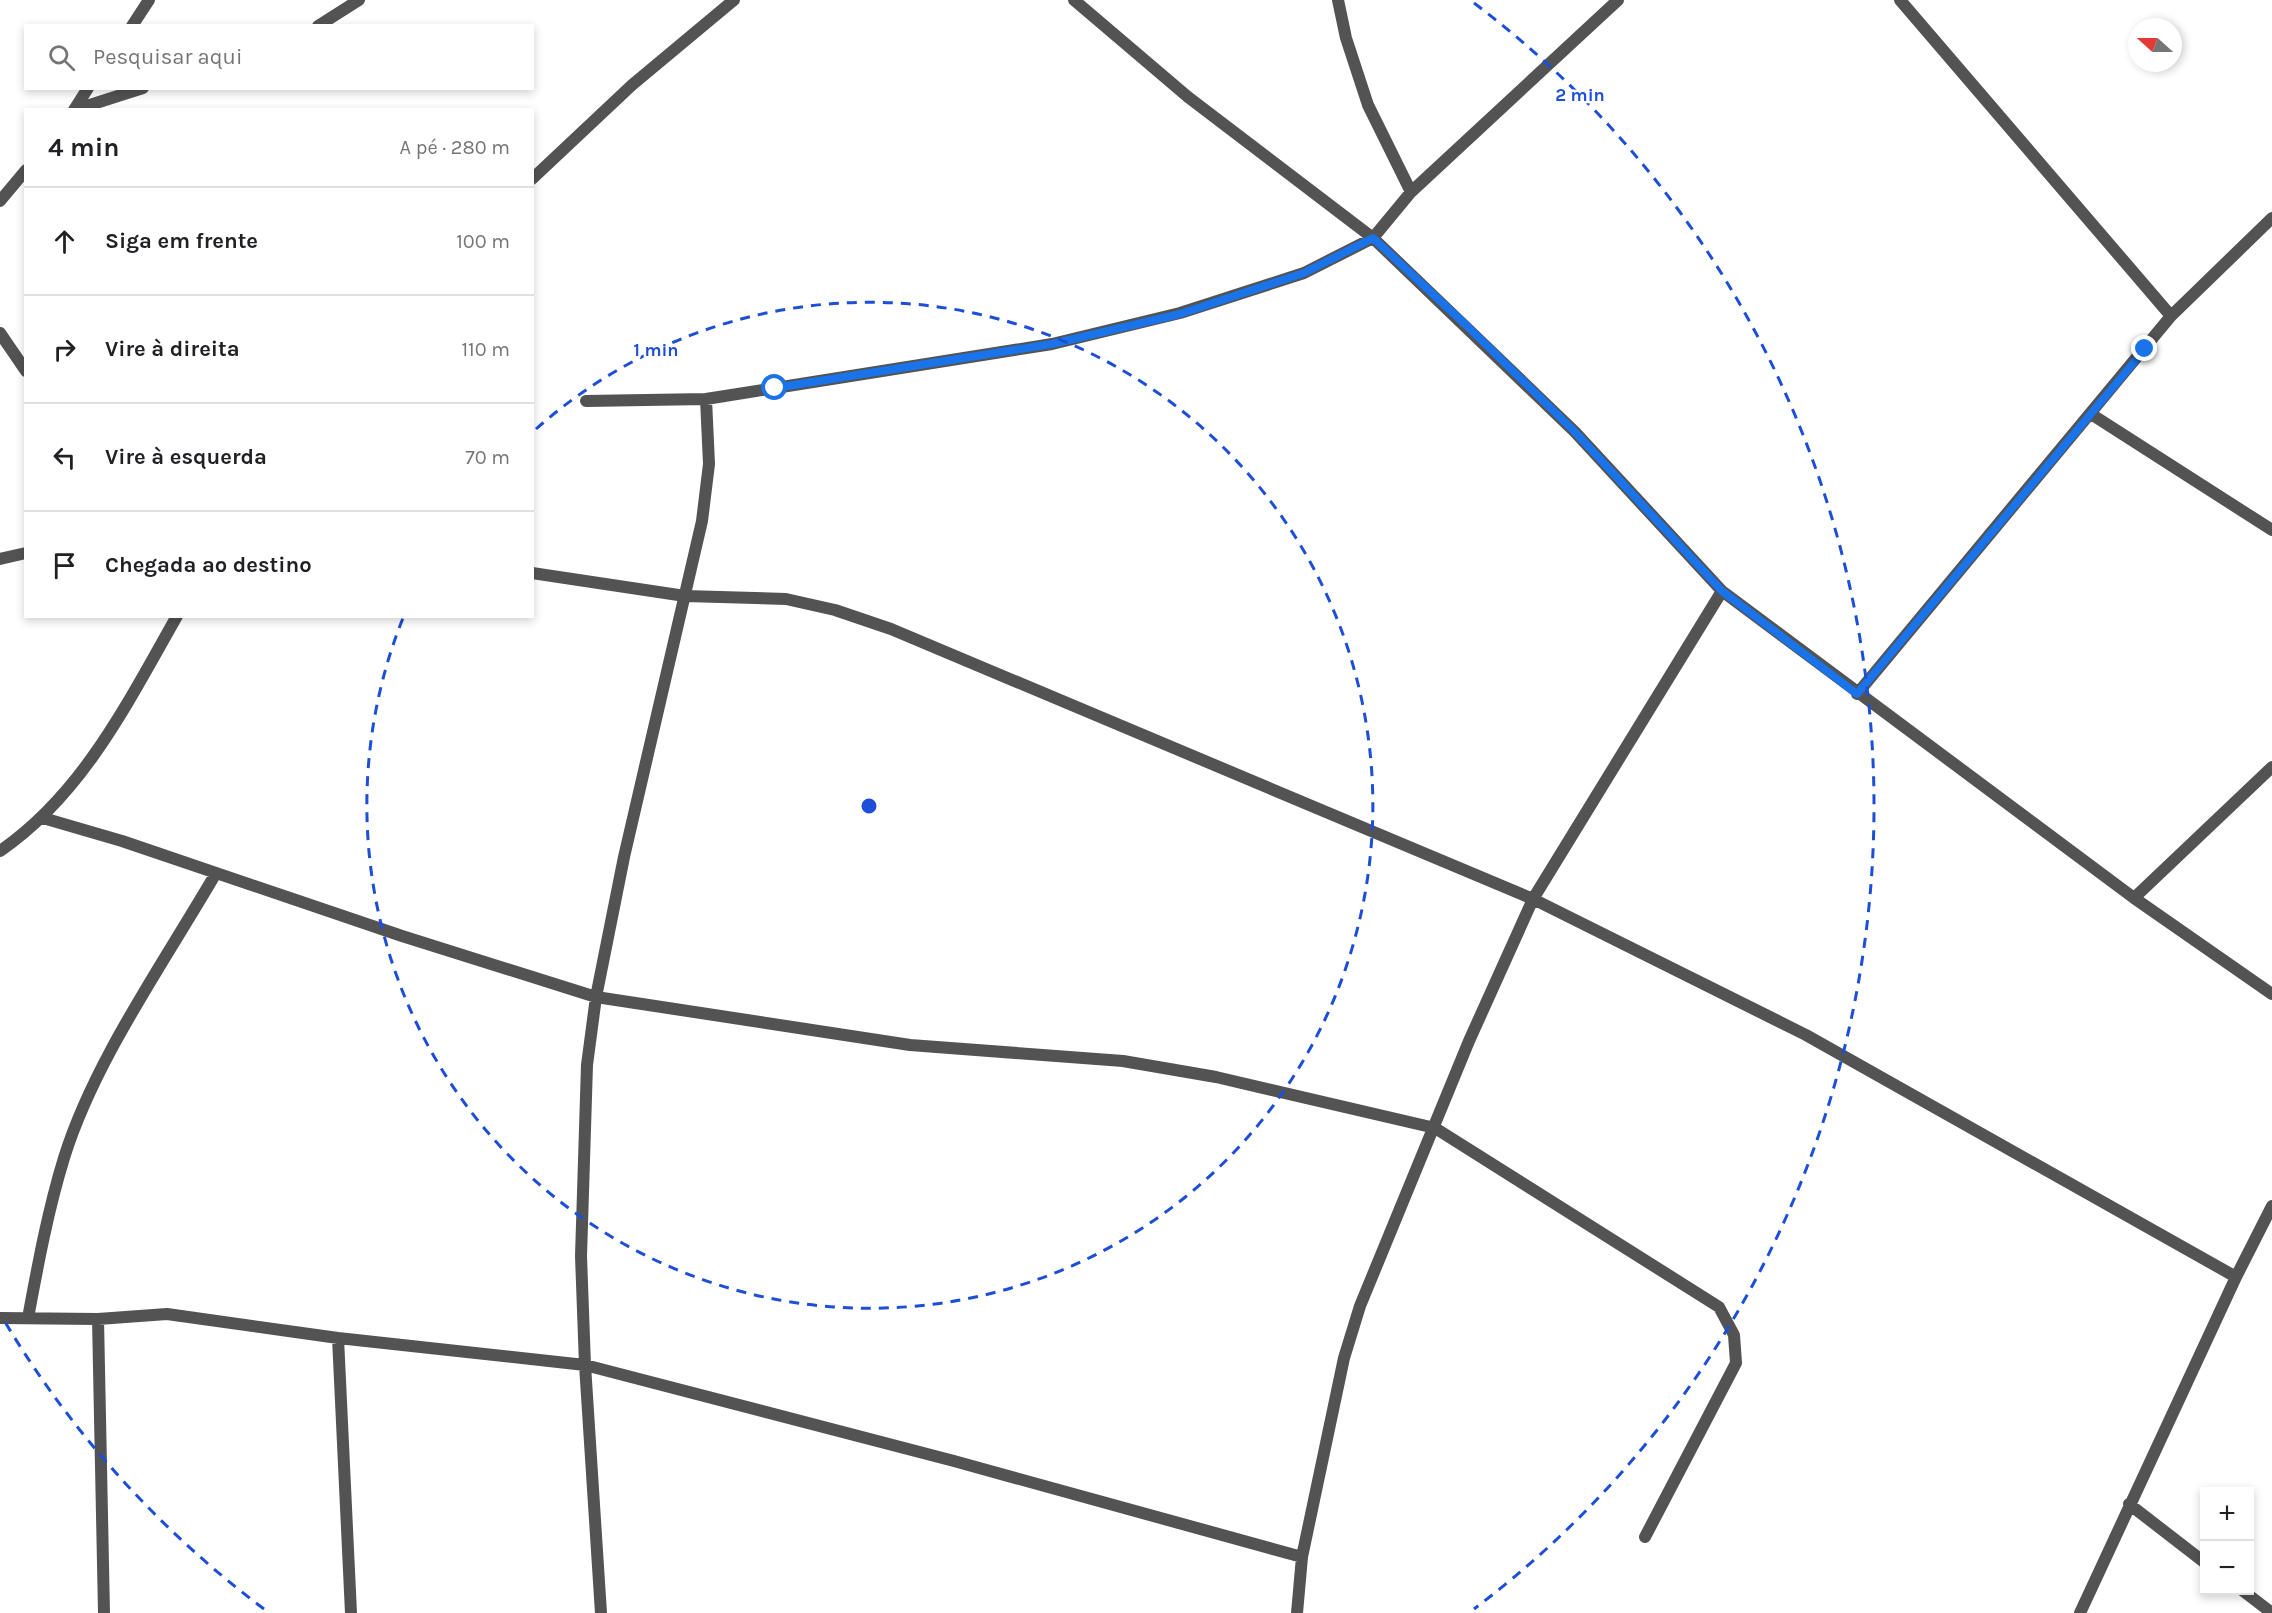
<!DOCTYPE html>
<html lang="pt">
<meta charset="utf-8">
<style>
body{margin:0;font-family:Karla,sans-serif;background:#f2f2f2;color:#202124}
.controls{position:absolute;right:18px;bottom:18px;display:grid;overflow:hidden;border-radius:0px;box-shadow:0 3px 9px #0003}
.controls button{width:54px;height:54px;display:grid;place-items:center;padding:0;border:0;border-bottom:2px solid #e0e0e0;background:#fff;color:#202124;font:30px sans-serif}
.compass{position:absolute;left:2128px;top:18px;width:54px;height:54px;border-radius:50%;background:#fff;box-shadow:0 3px 9px #0003;rotate:291deg}
.stop{position:absolute;width:18px;height:18px;margin:-14px;border:4px solid #1a73e8;border-radius:50%;background:#fff}
.stop.end{background:#1a73e8;border-color:#fff;box-shadow:0 2px 6px #0008}
.list{margin:0;padding:0;list-style:none}
h2{display:flex;justify-content:space-between;align-items:center;height:78px;margin:0;padding:0 24px;font-size:26px}
h2 small{font-size:20px;font-weight:400;color:#757577}
.list li{display:grid;grid-template-columns:39px 1fr auto;gap:18px;align-items:center;box-sizing:border-box;height:108px;padding:0 24px;border-top:2px solid #e0e0e0}
.list b{display:block;font-size:22px;white-space:nowrap}
.list em{font-size:20px;font-style:normal;color:#757577}
.icon{flex:none;width:33px;height:33px;fill:none;stroke:currentColor;stroke-width:2;stroke-linecap:round;stroke-linejoin:round}
.map{position:relative;flex:none;width:2272px;height:1613px;overflow:hidden}
.search{position:absolute;background:#fff;box-shadow:0 3px 9px #0003;left:24px;top:24px;width:510px;height:66px;display:flex;align-items:center;gap:15px;box-sizing:border-box;padding:0 21px;border-radius:0px;color:#757577;font-size:22px}
.panel{position:absolute;background:#fff;box-shadow:0 3px 9px #0003;left:24px;top:108px;width:510px;height:510px;border-radius:0px}
.map>svg:first-child{display:block}
.lines{fill:none;stroke-linecap:round;stroke-linejoin:round}
.minor{stroke:#535353;stroke-width:12}
.route{stroke:#1a73e8;stroke-width:8}
.ring{fill:none;stroke:#1d4ed8;stroke-width:3;stroke-dasharray:10 8}
.centre{fill:#1d4ed8;stroke:#fff;stroke-width:3}
.ring-label{font-size:18px;text-anchor:middle;font-weight:bold;fill:#1d4ed8;stroke:#fff;stroke-width:5;stroke-linejoin:round;paint-order:stroke}
</style>
<div class="map">
<svg width="2272" height="1613" viewBox="0 0 2272 1613">
<rect width="100%" height="100%" fill="#fff"/>
<g class="lines">
<!-- minor -->
<path class="minor" d="M1074 0 1188 97 1373 238 1575 432 1722 591 2134 898 2272 994
M1338 0 1346 38 1368 105 1411 192
M1900 0 2171 316
M132 26 149 0
M318 26 359 0
M74 110 143 88
M74 110 88 88
M532 179 632 85 734 0
M0 201 26 170
M0 333 26 371
M586 401 706 399 1052 344 1180 313 1304 273 1373 238 1411 192 1618 0
M2091 414 2272 530
M0 559 26 553
M532 573 685 596 786 599 835 610 891 629 1533 899 1806 1035 2236 1277
M1857 694 2171 316 2272 218
M43 818 122 841 402 936 596 997 910 1045 1123 1061 1216 1077 1435 1128 1719 1307 1734 1335 1736 1363 1645 1537
M0 851C83 794 128 702 177 616
M2134 898 2272 767
M0 1318 98 1319 167 1314 338 1338 585 1365 954 1461 1302 1557
M28 1318C38 1264 48 1210 64 1158 94 1061 165 961 216 873
M98 1319 104 1613
M338 1338 351 1613
M2129 1504 2204 1562
M2242 1590 2272 1613
M601 1613 585 1365 581 1256 587 1065 596 997 624 857 702 521 709 464 706 399
M1297 1613 1302 1557 1344 1358 1360 1306 1469 1041 1533 899 1722 591
M2080 1613 2236 1277 2272 1206"/>
</g>
<g class="lines">
<!-- route -->
<path class="route" d="M775 388 1052 344 1180 314 1304 273 1373 238 1467 326 1575 432 1722 591 1857 694 2145 349"/>
</g>
<!-- distance rings -->
<g class="ring">
<path d="M536 429A503 503 0 1 1 403 618"/>
<path d="M264 1609A1006 1006 0 0 1 2 1317M1474 3A1006 1006 0 0 1 1474 1609"/>
</g>
<circle cx="869" cy="806" r="9" class="centre"/>
<g class="ring-label">
<text x="1580" y="101">2 min</text>
<text x="656" y="356">1 min</text>
</g>
</svg>
<div class="controls">
<button>+</button>
<button>−</button>
</div>
<svg class="compass" viewBox="-18 -18 36 36"><path d="M0-13l5 13h-10z" fill="#e53935"/><path d="M0 13l5-13h-10z" fill="#757577"/></svg>
<div class="stop" style="left:775px;top:388px"></div>
<div class="stop end" style="left:2145px;top:349px"></div>
<div class="search"><svg class="icon" aria-label="search" viewBox="0 0 24 24"><circle cx="10" cy="10" r="6"/><path d="M15 15l6 6"/></svg>Pesquisar aqui</div>
<section class="panel">
<h2>4 min<small>A pé · 280 m</small></h2>
<ul class="list">
<li><svg class="icon" aria-label="ahead" viewBox="0 0 24 24"><path d="M12 20V5M6 11l6-6 6 6"/></svg><div><b>Siga em frente</b></div><em>100 m</em></li>
<li><svg class="icon" aria-label="right" viewBox="0 0 24 24"><path d="M7 20v-9h11M14 6l5 5-5 5"/></svg><div><b>Vire à direita</b></div><em>110 m</em></li>
<li><svg class="icon" aria-label="left" viewBox="0 0 24 24"><path d="M17 20v-9H6M10 6l-5 5 5 5"/></svg><div><b>Vire à esquerda</b></div><em>70 m</em></li>
<li><svg class="icon" aria-label="arrive" viewBox="0 0 24 24"><path d="M6 21V4h12l-3 4 3 4H6"/></svg><div><b>Chegada ao destino</b></div></li>
</ul>
</section>
</div>
